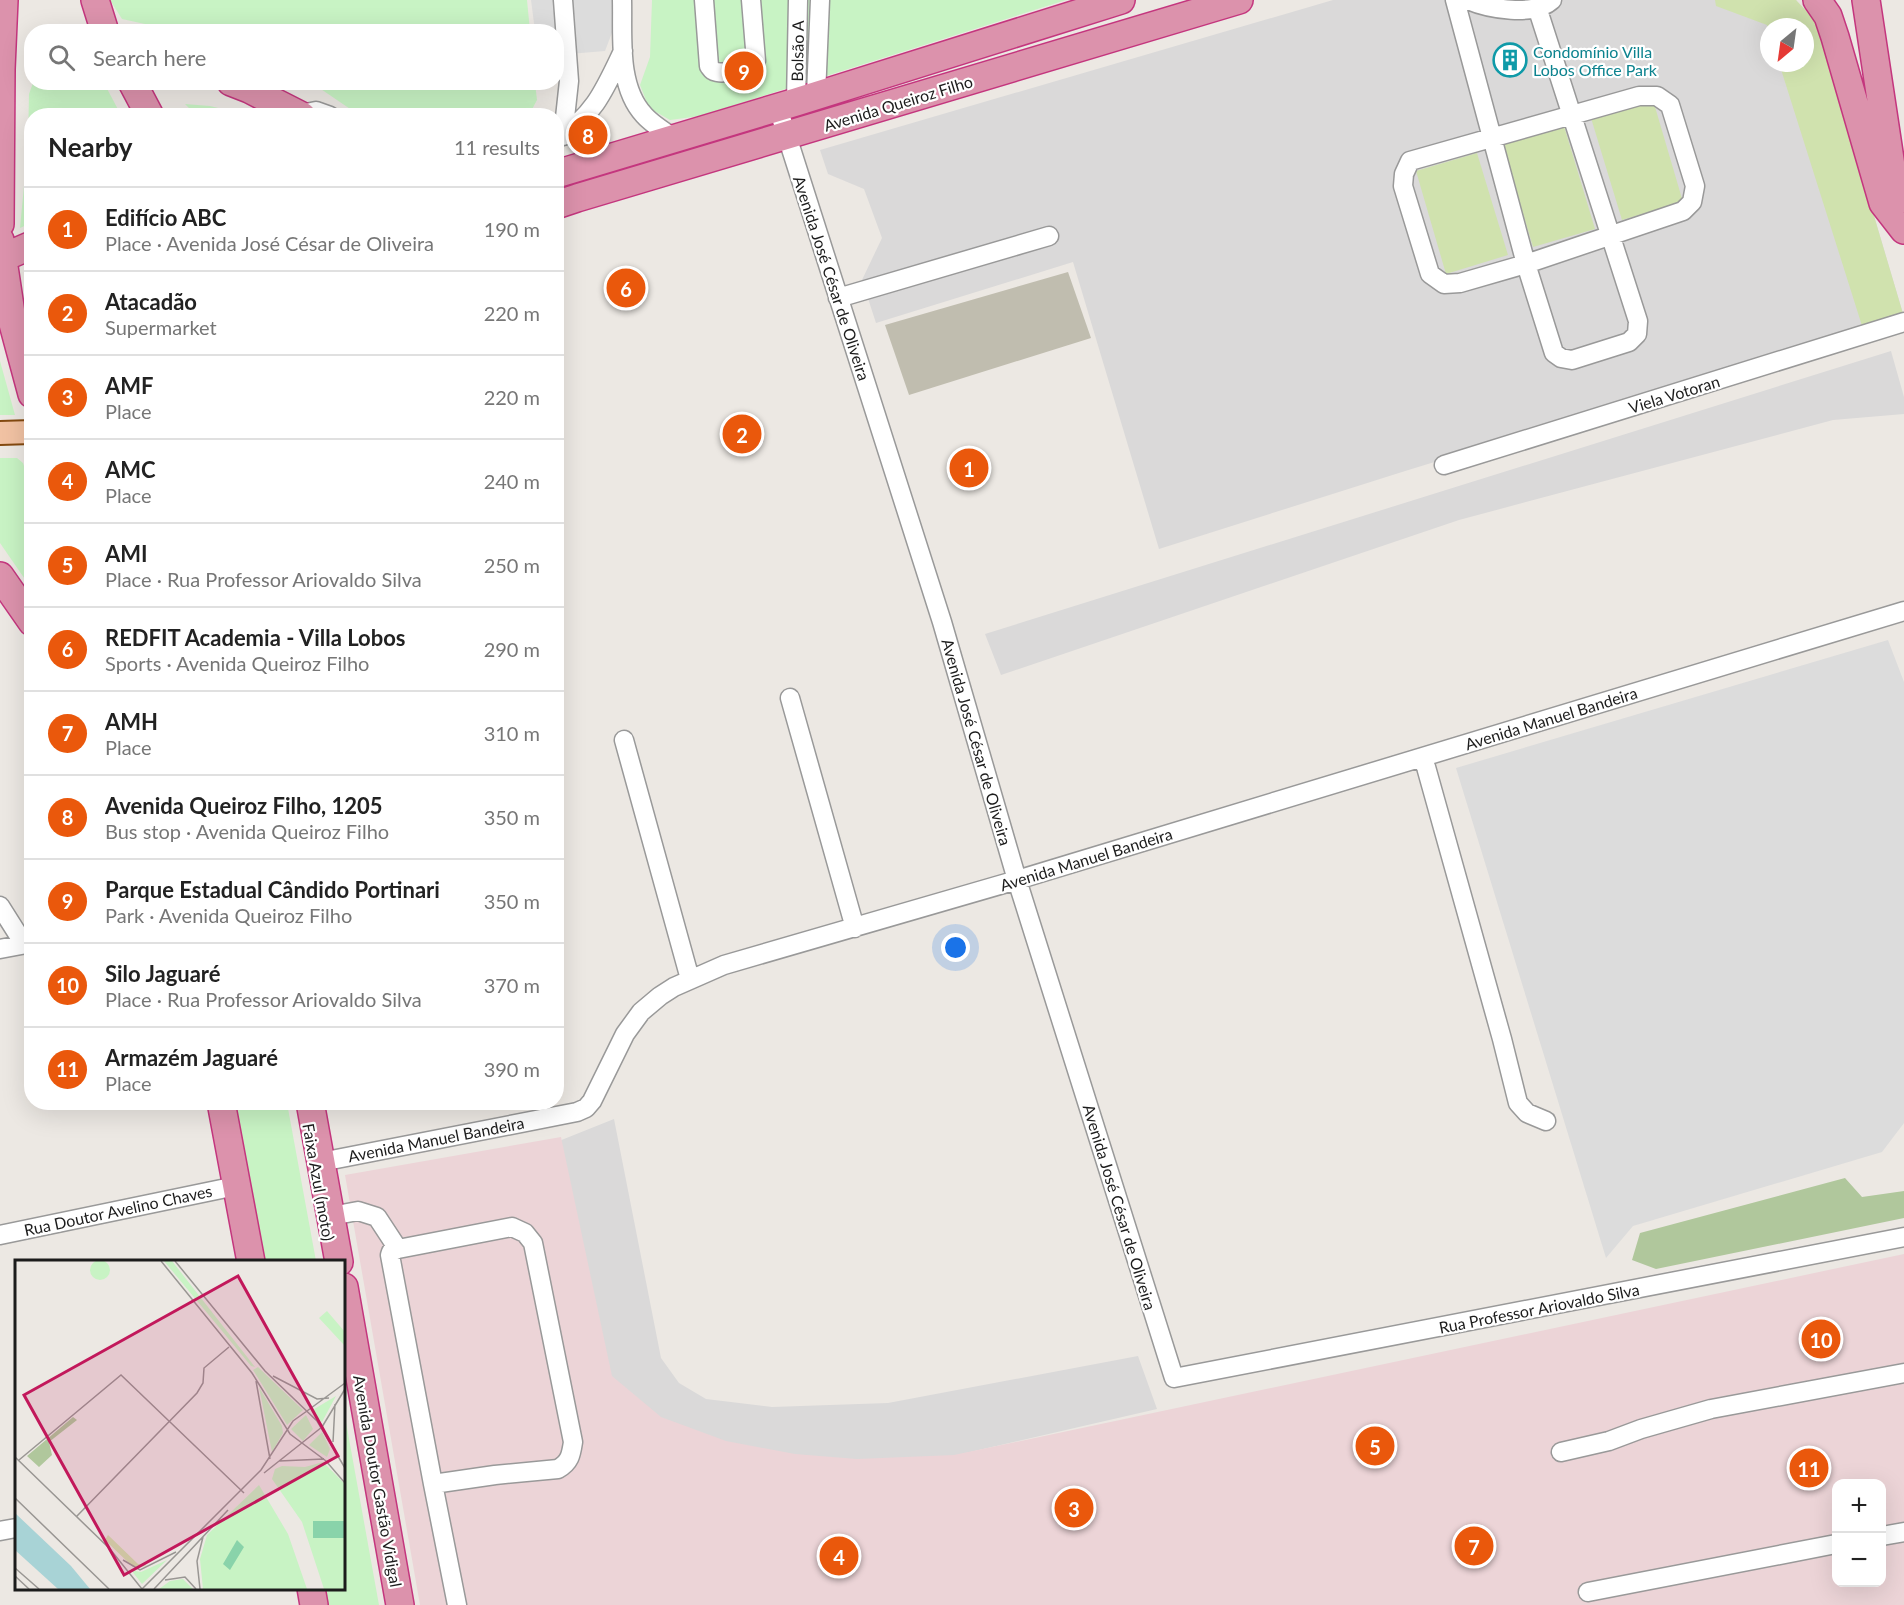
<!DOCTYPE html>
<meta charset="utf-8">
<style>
body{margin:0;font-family:Lato,sans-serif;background:#f6f6f6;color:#222}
.controls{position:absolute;right:18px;bottom:18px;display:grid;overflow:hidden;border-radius:12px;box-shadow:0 6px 24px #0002}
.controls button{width:54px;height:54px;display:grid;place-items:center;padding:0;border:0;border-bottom:2px solid #e0e0e0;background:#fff;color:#222;font:30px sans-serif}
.compass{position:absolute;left:1760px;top:18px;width:54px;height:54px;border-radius:50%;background:#fff;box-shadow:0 6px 24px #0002;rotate:209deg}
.you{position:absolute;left:956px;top:948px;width:21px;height:21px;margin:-15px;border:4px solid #fff;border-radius:50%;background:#1a73e8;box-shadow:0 0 0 9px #1a73e833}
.badge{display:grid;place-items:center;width:39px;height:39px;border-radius:50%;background:#ea580c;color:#fff;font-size:20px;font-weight:700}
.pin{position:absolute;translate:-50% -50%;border:3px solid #fff;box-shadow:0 2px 6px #0006}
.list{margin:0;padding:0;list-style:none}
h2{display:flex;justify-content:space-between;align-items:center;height:78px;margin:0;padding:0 24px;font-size:26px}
h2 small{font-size:20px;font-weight:400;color:#767676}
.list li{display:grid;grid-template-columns:39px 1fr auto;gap:18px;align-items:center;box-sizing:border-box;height:84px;padding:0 24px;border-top:2px solid #e0e0e0}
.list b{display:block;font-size:22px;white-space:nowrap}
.list p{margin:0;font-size:20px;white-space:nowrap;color:#767676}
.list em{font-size:20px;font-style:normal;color:#767676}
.icon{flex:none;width:33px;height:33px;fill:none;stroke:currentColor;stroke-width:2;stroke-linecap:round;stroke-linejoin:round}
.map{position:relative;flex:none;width:1904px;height:1605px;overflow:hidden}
.search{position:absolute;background:#fff;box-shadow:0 6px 24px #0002;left:24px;top:24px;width:540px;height:66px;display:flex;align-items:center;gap:15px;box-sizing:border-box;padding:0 21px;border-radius:24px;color:#767676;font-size:22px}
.panel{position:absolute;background:#fff;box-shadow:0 6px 24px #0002;left:24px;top:108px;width:540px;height:1002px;border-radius:24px}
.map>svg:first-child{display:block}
.residential{fill:#dad9d9;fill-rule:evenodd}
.commercial{fill:#ecd4d7;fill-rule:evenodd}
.construction{fill:#c0bdaf}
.grass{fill:#d0e2ae}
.forest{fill:#b0c79c}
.park{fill:#c8f3c4}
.parking{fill:#dcdcdc}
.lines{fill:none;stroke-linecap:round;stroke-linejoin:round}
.minor-casing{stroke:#999;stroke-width:21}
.major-casing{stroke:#844a10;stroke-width:26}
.highway-casing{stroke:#c4367e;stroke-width:30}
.minor{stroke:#fff;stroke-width:18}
.major{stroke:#f1c2a3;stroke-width:22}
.highway{stroke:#dc92ac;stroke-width:27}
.labels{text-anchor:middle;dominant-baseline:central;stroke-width:4.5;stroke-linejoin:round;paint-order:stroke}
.street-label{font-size:16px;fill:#1c1c1c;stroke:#fff}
.culture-label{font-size:16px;fill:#0d838f;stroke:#fff;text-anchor:start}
.inset-road{fill:none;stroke:#999693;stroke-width:1.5}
.view{fill:#c2185b;fill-opacity:0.15;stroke:#c2185b;stroke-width:3}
.inset-edge{fill:none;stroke:#1c1c1c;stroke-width:3}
</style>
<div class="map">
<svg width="1904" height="1605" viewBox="0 0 1904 1605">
<rect width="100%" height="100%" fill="#ece8e3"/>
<!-- residential -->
<path class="residential" d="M1333 0H1449L1483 16 1515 18 1547 12 1563 0H1796L1821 37 1904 317 1402 472 1159 549 1073 262 876 323 862 280 882 238 864 189 828 174 820 150ZM1769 27H1805V63H1769Z
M1891 351 1904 397V414L1833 420 1459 520 1001 675 985 634Z
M614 1119 661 1358 679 1383 706 1399 772 1407 888 1403 1138 1356 1157 1409 862 1477 631 1463 554 1143Z"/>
<!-- commercial -->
<path class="commercial" d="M561 1137 612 1376 661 1417 726 1441 795 1454 857 1459 954 1455 1904 1254V1605H420L345 1175ZM1836 1484H1882V1582H1836Z"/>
<!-- construction -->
<path class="construction" d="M1068 272 1091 338 909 395 885 325Z"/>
<!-- grass -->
<path class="grass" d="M1715 0H1796L1813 18 1821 37 1904 317 1863 329 1779 63H1805V27H1769V31L1767 25 1716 6Z
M1653 100 1683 202 1622 220 1591 118Z
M1564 126 1595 229 1533 247 1502 144Z
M1477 153 1508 255 1446 274 1416 171Z"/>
<!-- forest -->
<path class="forest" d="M1845 1178 1862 1197 1904 1191V1218L1656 1269 1632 1260 1640 1233Z"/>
<!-- park -->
<path class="park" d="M110 0H527L530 31H177L122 19Z
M652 0H1066L700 116 670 120 649 108 640 85 650 57Z
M33 83H104L121 115 32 116 31 223 20 228 28 144 29 94Z
M312 83H535L537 100 529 115H359Z
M185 104 210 106 247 115H196Z
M0 361 15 415H0Z
M0 458H17L23 463 31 487V588L0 543Z
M234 1103H287L316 1261H264Z
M344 1411 379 1605H328L325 1589 344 1588Z"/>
<!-- parking -->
<path class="parking" d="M531 0H618V17L605 51 557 55 556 32 535 31Z
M1888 640 1904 682V1123L1882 1152 1633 1226 1606 1258 1456 768Z"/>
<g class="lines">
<!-- minor casing -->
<g class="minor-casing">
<path id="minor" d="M622 0C623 36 617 86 644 115 652 124 663 131 674 138
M704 0 709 66C712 70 712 71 717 72 726 74 750 68 756 61L751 0
M1455 0 1526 264 1554 353 1561 358 1572 360 1629 342 1637 334 1638 321 1537 7
M1468 0C1489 9 1534 17 1552 0
M816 95 820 0
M1639 96H1657L1670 105 1695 186 1692 202 1683 211 1526 264 1460 283 1444 284 1430 274 1403 186 1404 174 1410 161Z
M796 102 798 0
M778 108 942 622 1017 880 1174 1378 1904 1237
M301 114 316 111 330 116
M563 136 569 81 563 0
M557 139C594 116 605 89 623 51
M838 298 1049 236
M1444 465 1904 322
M790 698 855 928
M624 740 690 979
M1421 758 1426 767 1502 1039 1518 1103 1527 1113 1546 1121
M0 906 24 944
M0 949 32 943
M321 1162 577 1112 586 1108 592 1101 625 1034 641 1012 660 996 674 987 724 965 1017 880 1904 611
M331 1216 358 1211 377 1217 398 1249 512 1227 525 1233 533 1243 573 1442C571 1455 570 1462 558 1469L495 1475 433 1484
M0 1235 236 1186
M398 1249 391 1252 390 1255 433 1484 457 1605
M1561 1452 1609 1441 1641 1429 1711 1409 1904 1373
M0 1531 16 1528
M1882 1536 1904 1532
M1588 1592 1836 1544"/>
</g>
<!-- major casing -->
<g class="major-casing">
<path id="major" d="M0 433 32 432"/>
</g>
<!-- highway casing -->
<g class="highway-casing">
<path id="highway" d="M95 0 105 32
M1817 0 1828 16 1835 37 1883 203 1904 230
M1866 0 1891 166 1899 200
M132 82 150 116
M231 82 249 89 302 116
M556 174 796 102 1121 0
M556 205 577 198 1239 0
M0 224 1 69 4 0
M0 240 12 320 32 394
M2 258 32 245
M0 576 32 622
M221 1102 251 1262
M310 1102 339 1262
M344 1287 400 1605
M311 1588 314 1605"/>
</g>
<!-- minor -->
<use href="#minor" class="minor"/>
<!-- major -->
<use href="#major" class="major"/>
<!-- highway -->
<use href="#highway" class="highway"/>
</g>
<!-- icons -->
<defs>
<g id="building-ring" transform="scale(1.725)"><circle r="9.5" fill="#fff" stroke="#0f9aa8" stroke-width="1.5"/><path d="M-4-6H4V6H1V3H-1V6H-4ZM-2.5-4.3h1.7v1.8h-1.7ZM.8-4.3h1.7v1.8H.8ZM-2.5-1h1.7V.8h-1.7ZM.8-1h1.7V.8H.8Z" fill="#0f9aa8"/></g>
</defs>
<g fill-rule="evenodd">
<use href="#building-ring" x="1510" y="60"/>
</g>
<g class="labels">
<!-- street labels -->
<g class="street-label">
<text transform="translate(797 51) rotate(-89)">Bolsão A</text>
<text transform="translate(898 103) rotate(-17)">Avenida Queiroz Filho</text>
<text transform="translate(832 278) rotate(72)">Avenida José César de Oliveira</text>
<text transform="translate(1674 394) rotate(-17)">Viela Votoran</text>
<text transform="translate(1551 718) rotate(-17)">Avenida Manuel Bandeira</text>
<text transform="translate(977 742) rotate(74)">Avenida José César de Oliveira</text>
<text transform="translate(1086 859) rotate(-17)">Avenida Manuel Bandeira</text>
<text transform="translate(436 1139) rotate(-11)">Avenida Manuel Bandeira</text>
<text transform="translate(319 1182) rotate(80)">Faixa Azul (moto)</text>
<text transform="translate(1120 1207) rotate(73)">Avenida José César de Oliveira</text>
<text transform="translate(118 1210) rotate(-12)">Rua Doutor Avelino Chaves</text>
<text transform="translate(1539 1308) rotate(-11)">Rua Professor Ariovaldo Silva</text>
<text transform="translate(378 1481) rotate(80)">Avenida Doutor Gastão Vidigal</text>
</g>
<!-- culture labels -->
<g class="culture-label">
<text x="1533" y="51">Condomínio Villa<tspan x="1533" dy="18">Lobos Office Park</tspan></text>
</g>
</g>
<!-- overview -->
<g transform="translate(15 1260)">
<rect width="330" height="330" fill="#ece8e3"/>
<path d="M93 275 123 304 133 306 118 307 90 280Z" fill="#d0e2ae"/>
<path d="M58 157 62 160 34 182 37 195 24 207 12 196Z" fill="#b0c79c"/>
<path d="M75 10a10 10 0 1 1 20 0a10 10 0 1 1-20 0ZM149 1H157L240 107 236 106ZM312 51 330 72 329 85 304 58ZM243 107 288 150 272 165 238 110ZM244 127 267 166 268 173 257 192ZM321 136 307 162 296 151ZM291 155 298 169 288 181 276 169ZM307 172 315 189 312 197 294 185ZM308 202 330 224V329H309L287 262 257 219 260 209 267 206 290 207ZM244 225 273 274 292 329H188L185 299 192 275ZM152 300 127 324 116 310 126 312ZM168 319 178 329H144L155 321Z" fill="#c8f3c4"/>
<path d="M298 261H329V278H298ZM222 280 229 287 215 310 208 304Z" fill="#89d3aa"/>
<path d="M0 253 56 306 75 329H43L0 290Z" fill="#a8d3d6"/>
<path class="inset-road" d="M146 1 237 113 275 174 311 201 330 223M160 1 250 111 302 161 330 208M258 116 302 139 314 138M241 121 255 199M292 151 330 123M307 167 330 129M318 182 320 144M0 197 95 289 127 329M4 200 106 115 229 233M264 201 309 199M249 213 307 167M0 238 94 329M62 256 182 133 188 123 189 108 214 87M108 300 125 310 161 292M0 308 24 329M0 316 14 329M150 320 170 317 181 329M127 329 246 210 278 161 292 151M139 329 213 250M185 329 182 301 188 277"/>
<path class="view" d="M223 16 323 196 109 315 9 135Z"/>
<rect width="330" height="330" class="inset-edge"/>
</g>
</svg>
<div class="controls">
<button>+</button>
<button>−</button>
</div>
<svg class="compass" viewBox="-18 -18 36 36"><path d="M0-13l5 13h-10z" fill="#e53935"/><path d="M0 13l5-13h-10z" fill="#767676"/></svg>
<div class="you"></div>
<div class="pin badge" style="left:969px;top:468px">1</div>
<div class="pin badge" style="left:742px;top:434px">2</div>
<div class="pin badge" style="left:1074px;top:1508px">3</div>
<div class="pin badge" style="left:839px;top:1556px">4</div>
<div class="pin badge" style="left:1375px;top:1446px">5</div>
<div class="pin badge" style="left:626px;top:288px">6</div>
<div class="pin badge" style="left:1474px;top:1546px">7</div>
<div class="pin badge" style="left:588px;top:135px">8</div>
<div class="pin badge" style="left:744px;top:71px">9</div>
<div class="pin badge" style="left:1821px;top:1339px">10</div>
<div class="pin badge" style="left:1809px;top:1468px">11</div>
<div class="search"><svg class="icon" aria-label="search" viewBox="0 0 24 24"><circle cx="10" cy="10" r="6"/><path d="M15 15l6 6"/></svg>Search here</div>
<section class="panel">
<h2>Nearby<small>11 results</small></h2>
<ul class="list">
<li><span class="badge">1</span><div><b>Edifício ABC</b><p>Place · Avenida José César de Oliveira</p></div><em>190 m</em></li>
<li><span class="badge">2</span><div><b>Atacadão</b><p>Supermarket</p></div><em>220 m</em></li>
<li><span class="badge">3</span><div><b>AMF</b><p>Place</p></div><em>220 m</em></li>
<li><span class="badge">4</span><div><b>AMC</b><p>Place</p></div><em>240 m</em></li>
<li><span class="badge">5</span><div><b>AMI</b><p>Place · Rua Professor Ariovaldo Silva</p></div><em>250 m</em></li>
<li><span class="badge">6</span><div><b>REDFIT Academia - Villa Lobos</b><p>Sports · Avenida Queiroz Filho</p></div><em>290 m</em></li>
<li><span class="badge">7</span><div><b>AMH</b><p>Place</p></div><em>310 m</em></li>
<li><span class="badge">8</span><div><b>Avenida Queiroz Filho, 1205</b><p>Bus stop · Avenida Queiroz Filho</p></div><em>350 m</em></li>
<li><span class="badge">9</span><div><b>Parque Estadual Cândido Portinari</b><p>Park · Avenida Queiroz Filho</p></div><em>350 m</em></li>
<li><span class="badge">10</span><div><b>Silo Jaguaré</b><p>Place · Rua Professor Ariovaldo Silva</p></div><em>370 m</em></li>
<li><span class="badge">11</span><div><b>Armazém Jaguaré</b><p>Place</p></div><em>390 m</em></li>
</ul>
</section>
</div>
